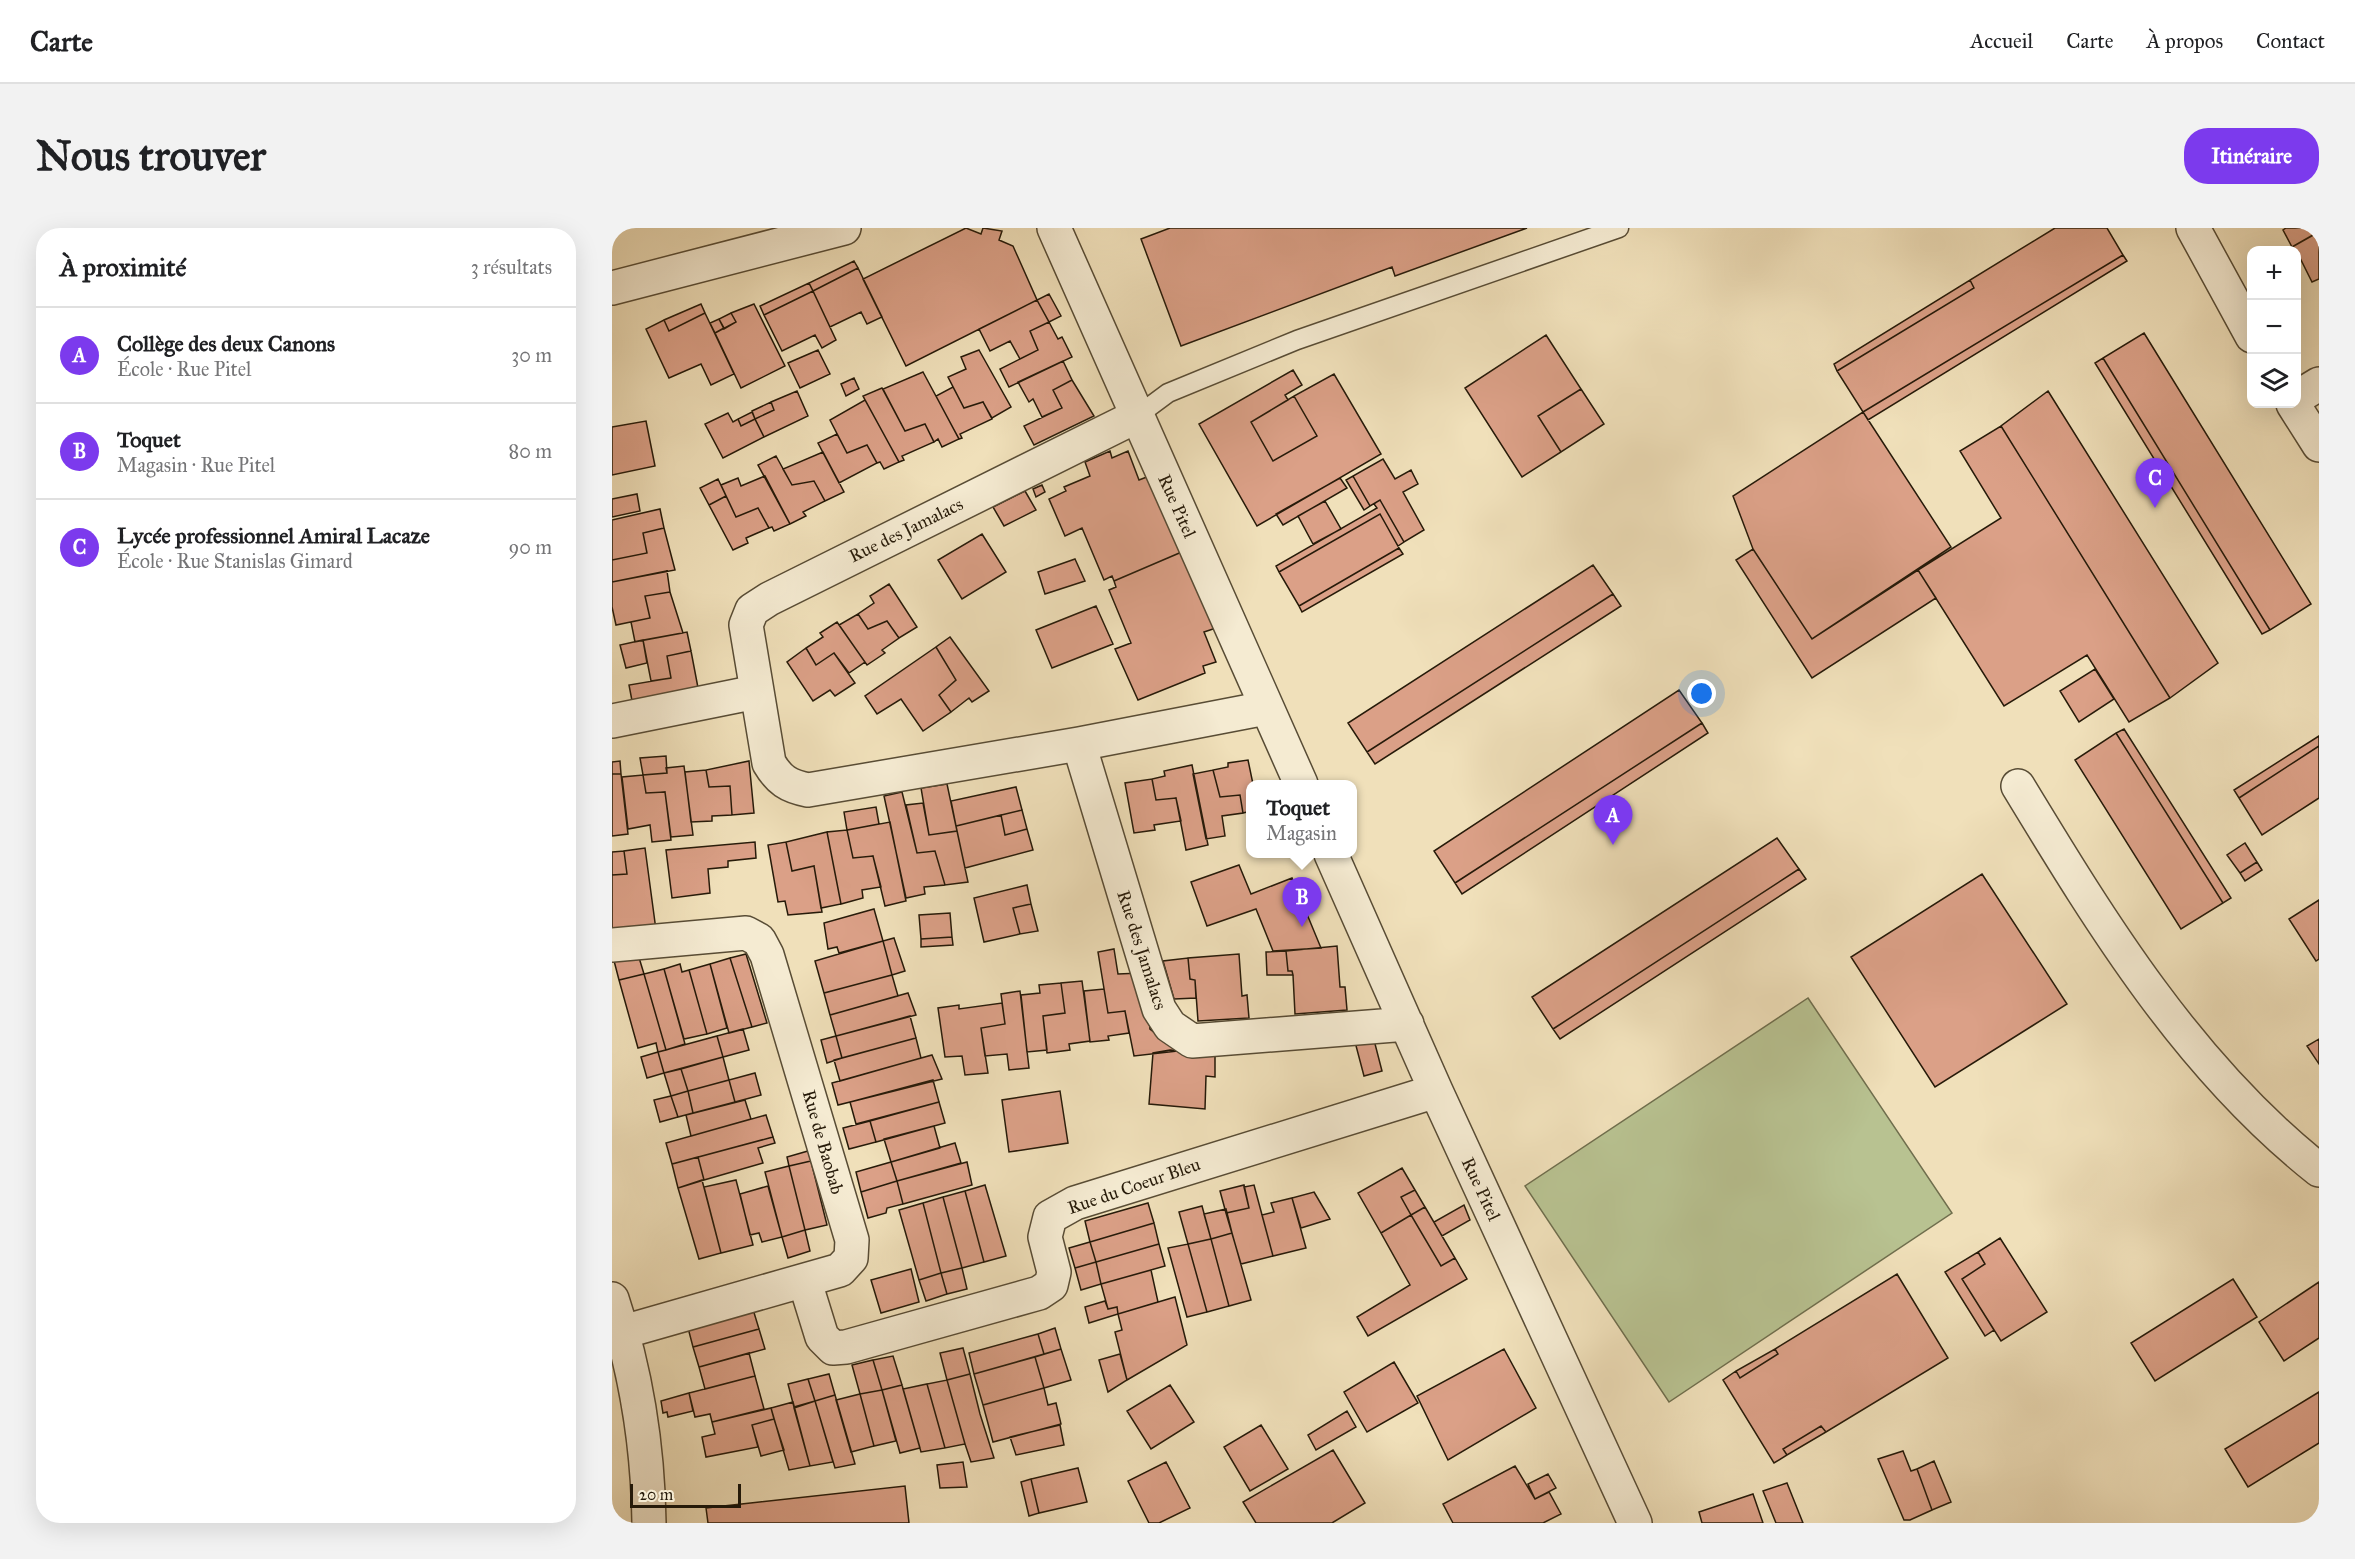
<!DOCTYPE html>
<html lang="fr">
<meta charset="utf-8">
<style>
body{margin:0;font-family:"IM FELL Great Primer",serif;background:#f2f2f2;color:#202124}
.controls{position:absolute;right:18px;top:18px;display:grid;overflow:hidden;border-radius:12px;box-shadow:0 6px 24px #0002}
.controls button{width:54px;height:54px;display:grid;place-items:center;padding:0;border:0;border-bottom:2px solid #e0e0e0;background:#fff;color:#202124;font:30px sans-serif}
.scale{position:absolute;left:18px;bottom:15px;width:111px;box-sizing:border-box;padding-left:6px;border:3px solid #261a09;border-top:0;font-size:16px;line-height:21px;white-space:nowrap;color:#261a09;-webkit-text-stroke:4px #f5ebd2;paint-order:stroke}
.you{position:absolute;left:1090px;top:466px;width:21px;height:21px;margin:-15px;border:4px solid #fff;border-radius:50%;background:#1a73e8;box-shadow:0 0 0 9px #1a73e833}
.badge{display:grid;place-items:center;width:39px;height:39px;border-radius:50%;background:#7c3aed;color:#fff;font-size:20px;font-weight:700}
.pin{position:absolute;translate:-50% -50px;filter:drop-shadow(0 2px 3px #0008)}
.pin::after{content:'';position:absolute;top:32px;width:21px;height:18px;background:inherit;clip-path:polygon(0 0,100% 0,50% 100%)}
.popup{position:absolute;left:634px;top:552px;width:111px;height:78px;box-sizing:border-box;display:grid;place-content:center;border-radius:12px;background:#fff;filter:drop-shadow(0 2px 4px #0005);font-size:20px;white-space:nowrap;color:#757577}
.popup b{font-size:22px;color:#202124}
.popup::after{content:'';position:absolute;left:50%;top:100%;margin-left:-12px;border:12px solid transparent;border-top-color:#fff}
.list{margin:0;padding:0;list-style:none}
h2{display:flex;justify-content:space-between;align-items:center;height:78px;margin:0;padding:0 24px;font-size:26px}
h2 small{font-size:20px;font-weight:400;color:#757577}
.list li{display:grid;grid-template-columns:39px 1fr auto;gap:18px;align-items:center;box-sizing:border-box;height:96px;padding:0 24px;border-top:2px solid #e0e0e0}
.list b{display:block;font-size:22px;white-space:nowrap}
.list p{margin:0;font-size:20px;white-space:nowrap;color:#757577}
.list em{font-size:20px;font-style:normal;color:#757577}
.icon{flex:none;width:33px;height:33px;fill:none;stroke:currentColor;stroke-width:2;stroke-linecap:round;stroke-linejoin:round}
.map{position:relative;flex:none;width:1707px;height:1295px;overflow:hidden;border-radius:24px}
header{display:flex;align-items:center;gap:36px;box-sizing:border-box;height:84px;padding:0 30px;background:#fff;border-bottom:2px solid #e0e0e0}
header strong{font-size:28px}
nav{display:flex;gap:33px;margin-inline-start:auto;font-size:21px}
.intro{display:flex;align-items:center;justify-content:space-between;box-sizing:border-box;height:144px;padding:0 36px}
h1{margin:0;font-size:42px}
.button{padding:15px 27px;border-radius:24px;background:#7c3aed;color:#fff;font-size:21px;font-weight:700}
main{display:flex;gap:36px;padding:0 36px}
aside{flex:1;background:#fff;border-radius:24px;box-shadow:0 6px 24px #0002}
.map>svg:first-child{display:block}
.green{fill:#b8c291;stroke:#6f6e4d;stroke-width:1.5}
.building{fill:#dba087;stroke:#261a09;stroke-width:1.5}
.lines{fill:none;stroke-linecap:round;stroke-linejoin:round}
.service-casing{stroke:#584c35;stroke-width:21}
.minor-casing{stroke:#584c35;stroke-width:36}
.service{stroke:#f5ebd2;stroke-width:18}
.minor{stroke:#f5ebd2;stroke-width:33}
.labels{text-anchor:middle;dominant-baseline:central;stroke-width:5;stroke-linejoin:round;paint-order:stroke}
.street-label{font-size:18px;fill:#261a09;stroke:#f5ebd2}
</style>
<header>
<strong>Carte</strong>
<nav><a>Accueil</a><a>Carte</a><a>À propos</a><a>Contact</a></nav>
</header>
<div class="intro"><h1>Nous trouver</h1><a class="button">Itinéraire</a></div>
<main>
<aside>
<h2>À proximité<small>3 résultats</small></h2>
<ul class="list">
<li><span class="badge">A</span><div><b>Collège des deux Canons</b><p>École · Rue Pitel</p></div><em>30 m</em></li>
<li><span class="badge">B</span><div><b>Toquet</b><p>Magasin · Rue Pitel</p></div><em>80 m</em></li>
<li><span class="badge">C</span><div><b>Lycée professionnel Amiral Lacaze</b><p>École · Rue Stanislas Gimard</p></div><em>90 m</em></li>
</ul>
</aside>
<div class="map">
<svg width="1707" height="1295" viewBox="0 0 1707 1295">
<rect width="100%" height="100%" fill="#f0e0ba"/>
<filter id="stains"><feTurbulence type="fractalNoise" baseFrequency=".00333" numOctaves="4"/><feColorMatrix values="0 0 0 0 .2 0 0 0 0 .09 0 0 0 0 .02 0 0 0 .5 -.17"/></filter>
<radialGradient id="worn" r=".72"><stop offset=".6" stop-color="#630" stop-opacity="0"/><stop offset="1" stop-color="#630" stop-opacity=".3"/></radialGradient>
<!-- green -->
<path class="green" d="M1196 770 1340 985 1057 1174 913 958Z"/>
<!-- building -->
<path class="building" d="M354 0 369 6 371 0 390 3 387 12 401 18 425 72 294 138 251 51Z
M558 0H915L783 48 780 39 569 118 529 11Z
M1443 0H1495L1511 27 1251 184 1225 143 1362 60 1358 52Z
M1674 0H1696L1701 7 1680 19 1671 2Z
M1707 4V51L1700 54 1684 22 1680 19Z
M1511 27 1515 33 1256 192 1251 184Z
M242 33 246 40 201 63 197 55Z
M246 40 270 89 255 96 249 84 218 99 201 63Z
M1358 52 1362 60 1225 143 1222 136Z
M197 55 201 63 152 87 148 78Z
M201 63 224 112 210 120 203 107 170 123 152 87Z
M437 66 449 88 437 94 425 72Z
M425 72 437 94 418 103 426 122 408 131 398 113 378 123 367 101Z
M89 76 93 85 57 103 52 92Z
M142 76 173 138 129 160 103 105 124 94 119 85Z
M93 85 122 146 99 157 89 136 57 150 34 101 52 92 57 103Z
M119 85 124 94 112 101 107 91Z
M107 91 112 100 103 105 98 95Z
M437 94 446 111 450 109 460 129 397 159 388 141 426 122 418 103Z
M1532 105 1699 376 1658 402 1491 130Z
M934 107 969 161 926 188 949 224 910 249 853 160Z
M206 122 218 146 188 160 176 135Z
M367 122 399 179 380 190 371 174 352 180 336 149 354 141 349 129Z
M1491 130 1658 402 1650 406 1483 135Z
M451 133 460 152 441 162 450 180 430 189 421 171 417 174 406 154Z
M681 142 690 157 673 167 676 172 639 194 661 233 705 208 682 168 722 146 769 226 645 298 587 196Z
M311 144 347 211 330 219 326 211 322 214 313 196 293 203 271 161Z
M242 150 247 161 234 168 229 156Z
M460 152 482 188 422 217 412 198 450 180 441 162Z
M341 159 352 180 371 174 380 191 348 206 350 210 347 211 324 168Z
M270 160 293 203 313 196 322 214 290 228 292 232 287 234 251 168Z
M969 161 992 196 949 224 926 188Z
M185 163 196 188 152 209 143 191 162 182 159 174Z
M1436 163 1606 435 1558 470 1389 198Z
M682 168 705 208 661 233 639 194Z
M253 172 287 234 272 241 268 234 265 235 255 217 235 225 218 192Z
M159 174 162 182 143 191 140 183Z
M140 184 143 191 129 198 126 191Z
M1251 184 1339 319 1200 411 1141 321 1121 268Z
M116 185 121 194 126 191 129 198 143 191 152 209 111 230 93 196Z
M34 193 43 238 0 247V199Z
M1389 198 1558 470 1517 494 1475 427 1392 478 1306 342 1389 290 1348 223Z
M225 206 235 225 255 217 265 235 227 255 206 215Z
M498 223 500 230 516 223 527 252 540 247 572 323 502 353 500 348 492 352 470 300 453 308 437 271 454 263 452 259 478 248 473 234Z
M211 224 232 264 213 273 202 253 180 257 171 241Z
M164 228 180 257 202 253 213 273 191 284 194 288 178 296 146 237Z
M771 231 783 251 799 242 806 256 791 264 812 302 792 314 768 272 758 278 741 248Z
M153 248 178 296 162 303 160 299 157 300 146 280 124 289 109 257 126 250 129 258Z
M741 248 758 278 752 282 734 252Z
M728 250 735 260 671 297 664 286Z
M106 251 114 268 97 277 88 260Z
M430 257 433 264 424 269 421 261Z
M413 263 424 282 392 298 381 279Z
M25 266 28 283 0 289V271Z
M114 268 124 289 146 280 157 300 134 310 136 315 121 322 97 277Z
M768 272 792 314 786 318 768 286 667 344 664 338 765 280 762 276Z
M713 273 729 301 701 316 686 288Z
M48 281 52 300 31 305 35 325 0 332V292Z
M768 286 787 320 687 378 667 344Z
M52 300 63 342 0 354V332L35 325 31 305Z
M370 306 394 344 350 371 326 332Z
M787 320 791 326 690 384 687 378Z
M1141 321 1200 411 1306 342 1324 370 1200 450 1124 332Z
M572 323 604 400 592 404 604 434 591 438 593 445 526 472 503 421 519 415 497 362 504 359 502 353Z
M463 331 473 353 433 366 426 344Z
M981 337 1001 366 755 524 736 495Z
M55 343 58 364 33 368 38 390 4 397 0 379V354Z
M277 356 305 399 287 410 275 393 256 401 246 386 262 375 258 368Z
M58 364 71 405 23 414 19 394 38 390 33 368Z
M1001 366 1009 378 763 536 755 524Z
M484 378 501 416 440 440 424 402Z
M246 386 256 401 275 393 287 410 270 422 273 425 255 437 227 397Z
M225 394 253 434 237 445 222 425 204 437 194 420 211 409 208 405Z
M75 404 79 423 55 428 59 450 39 453 31 412Z
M338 409 377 463 360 474 357 470 339 484 327 467 344 452 324 419Z
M31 412 35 435 14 440 8 417Z
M324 419 344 452 327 467 339 484 311 503 289 471 265 486 253 468Z
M194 420 204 437 222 425 243 455 223 468 218 462 201 473 175 434Z
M79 423 87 465 21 478 17 457 59 450 55 428Z
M1483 441 1502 471 1467 494 1448 463Z
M1067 462 1090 495 843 655 822 623Z
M1090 495 1096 505 850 666 843 655Z
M1512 501 1619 670 1611 675 1504 505Z
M1504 505 1611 675 1569 701 1463 532Z
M1707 508V518L1627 570 1622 562Z
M1707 518V570L1650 607 1627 570Z
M54 528 55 545 31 547 28 530Z
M636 532 641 556H639V583L631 585 628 567 608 569 601 542 616 539V535Z
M8 533 9 546H0V534Z
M137 533 142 585 120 587 118 558 97 559 94 542Z
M580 537 596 617 574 622 564 570 544 572 540 551 553 548 552 543Z
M72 538 81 607 59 609 53 564 34 565 31 547 55 545 54 540Z
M94 542 97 559 118 558 120 587 100 588V593L79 594 73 544Z
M601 542 608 569 628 567 631 585 610 588 613 608 594 611 581 546Z
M0 546H9L16 606 0 608Z
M31 547 34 565 53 564 59 612 40 614 38 597 16 601 10 549Z
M540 551 544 572 564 570 569 593 542 597 543 602 522 605 513 555Z
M335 556 345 603 317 607 309 560Z
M404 559 410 582 344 598 339 573Z
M290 564 305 625 323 623 333 657 312 659 313 666 294 670 272 568Z
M311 575 317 607 345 603 356 654 333 657 323 623 305 625 294 577Z
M264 579 267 596 235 602 232 584Z
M410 582 415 601 393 607 389 587Z
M389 587 393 607 415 601 421 622 353 640 344 598Z
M278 594 294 673 273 678 261 628 241 630 235 602Z
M235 602 241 630 261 628 269 659 250 662 251 670 229 676 215 604Z
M215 604 229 676 209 680 202 638 180 643 174 614Z
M1165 610 1187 641 941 801 920 769Z
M143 614 144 630 116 633V639L96 641 98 665 60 670 54 622Z
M174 614 180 643 202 638 210 684 176 687 173 673 166 674 156 617Z
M1633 615 1645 634 1628 645 1615 627Z
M33 620 44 702 0 707V647L15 646 12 623Z
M12 623 15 646 0 647V624Z
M1645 634 1650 642 1633 653 1628 645Z
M627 637 639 666 680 650 709 720 661 723 644 681 595 698 579 654Z
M1187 641 1194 651 948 811 941 801Z
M1370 646 1455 776 1323 859 1239 729Z
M415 657 419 676 401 680 408 706 372 714 362 670Z
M1707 672V731L1704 733 1677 691Z
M419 676 426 703 408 706 401 680Z
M262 681 271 713 227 725 225 719 216 721 212 695Z
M338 685 340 709 309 711 307 687Z
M340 709 341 717 309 719V711Z
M282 710 293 743 280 747 271 713Z
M271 713 280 747 212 765 203 733Z
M725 718 728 759H733L735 782 683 786 681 747 680 743H676L674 723Z
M502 721 506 746 529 745 534 755 538 801 566 823 522 828 513 783 496 785 486 724Z
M25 723 32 746 7 752 0 725Z
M674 723 676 743H680L681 747H655L654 724Z
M134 726 155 795 140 799 118 730Z
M627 726 630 768 635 767 637 790 586 793 583 752 578 751 576 730Z
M118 730 140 799 117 805 98 736Z
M576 730 578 751 583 752 584 770 562 771 551 733Z
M68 736 70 744 77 742 95 806 72 811 52 741Z
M98 736 115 800 95 806 77 742Z
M52 741 73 816 54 822 32 746Z
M32 746 54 822 46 824 44 815 26 820 7 752Z
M280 747 286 768 218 787 212 765Z
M470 753 478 813 457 816 458 822 435 825 431 788 453 785 449 755Z
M449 755 453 785 431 788 435 822 415 824 409 767 428 765 427 757Z
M492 761 496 785 513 783 517 805 496 808 497 812 478 814 472 763Z
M408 763 417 840 397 842 395 826 373 828 369 800 393 796 389 766Z
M296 765 304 787 224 808 218 787Z
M390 775 393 796 369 800 376 845 353 847 350 828 333 829 326 780 347 777V781Z
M298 788 304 810 230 830 224 808Z
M131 801 137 822 111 829 105 808Z
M105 808 111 829 52 845 46 824Z
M224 808 230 830 215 835 209 812Z
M304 810 309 830 228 853 222 832Z
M1707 811V836L1695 818Z
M762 812 770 843 752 848 743 814Z
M558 822 603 826V849L594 848 593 881 537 876 541 825Z
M46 824 52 845 35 850 29 829Z
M320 827 330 851 226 877 220 855Z
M111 829 117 852 76 863 69 841Z
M69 841 76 863 59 868 52 845Z
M143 845 149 867 123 874 117 852Z
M117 852 123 874 81 885 76 863Z
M321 852 327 874 244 896 238 874Z
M76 863 81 885 66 889 59 868Z
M448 863 456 915 397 924 390 872Z
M59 868 66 889 48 894 42 872Z
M133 872 139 891 79 908 74 887Z
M327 874 333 895 264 914 258 893Z
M154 887 161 909 60 936 54 915Z
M258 893 264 914 237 921 231 900Z
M322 898 328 920 279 934 272 911Z
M161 909 163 915 146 920 151 935 92 952 86 929Z
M343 915 349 935 285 953 279 934Z
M196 923 199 933 177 938 175 929Z
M86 929 92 952 66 960 60 936Z
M199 933 215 997 193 1002 177 938Z
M279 934 285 953 249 964 244 944Z
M355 934 360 957 291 976 285 953Z
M177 938 193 1002 170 1009 153 944Z
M790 940 803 962 789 969 799 987 769 1005 746 965Z
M90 952 109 1025 87 1031 66 960Z
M124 952 141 1017 109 1025 92 959Z
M285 953 291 976 275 980 274 985 256 990 249 964Z
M373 957 394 1028 372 1034 353 963Z
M632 957 637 980 614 985 608 963Z
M642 957 661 1028 629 1036 614 985 637 980 632 959Z
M156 958 170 1009 150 1014 147 1005 138 1007 128 966Z
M803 962 813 979 799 987 789 969Z
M353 963 372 1034 350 1040 331 969Z
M702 964 718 991 689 1000 680 970Z
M331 969 350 1040 329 1045 311 975Z
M680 970 694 1020 661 1028 650 987 662 984 659 975Z
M311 975 329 1045 307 1052 287 982Z
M536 975 542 995 478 1014 473 993Z
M852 977 858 992 830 1008 822 994Z
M590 978 599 1011 576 1016 567 984Z
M813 979 843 1030 829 1038 799 987Z
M614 981 620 1005 599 1011 592 986Z
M799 987 829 1038 843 1030 855 1051 756 1108 745 1089 798 1057 769 1005Z
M542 995 547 1016 484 1034 478 1014Z
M193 1002 198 1023 176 1030 170 1009Z
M620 1005 639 1072 617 1078 599 1011Z
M1388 1010 1435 1084 1389 1113 1350 1051 1373 1036 1366 1024Z
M599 1011 617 1078 595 1084 576 1016Z
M478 1014 484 1034 463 1040 457 1020Z
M547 1016 553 1038 489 1056 484 1034Z
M576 1016 595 1084 575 1089 556 1020Z
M1366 1024 1373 1036 1350 1051 1382 1102 1373 1108 1333 1044Z
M484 1034 489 1056 469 1062 463 1040Z
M350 1040 355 1061 335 1066 329 1045Z
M299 1041 307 1074 269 1085 259 1052Z
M539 1042 546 1074 506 1086 505 1079 496 1081 489 1056Z
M329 1045 335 1066 314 1073 307 1052Z
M1285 1046 1336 1130 1214 1204 1209 1198 1171 1221 1175 1227 1162 1235 1111 1152 1124 1143 1128 1150 1166 1126 1163 1121Z
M1621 1051 1645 1089 1543 1153 1519 1115Z
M1707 1054V1110L1672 1133 1647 1094Z
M563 1069 575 1117 515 1152 503 1104 510 1102 506 1086Z
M493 1073 496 1081 505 1079 506 1086 477 1095 473 1079Z
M140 1078 147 1101 81 1119 75 1096Z
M443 1100 449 1121 432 1126 426 1106Z
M147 1101 153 1121 87 1139 81 1119Z
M426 1106 432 1126 362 1146 357 1125Z
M351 1120 358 1146 335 1152 328 1125Z
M449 1121 459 1152 432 1160 423 1129Z
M892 1121 924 1180 836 1232 805 1168Z
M1163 1121 1166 1126 1128 1150 1124 1143Z
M137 1125 143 1148 93 1161 87 1139Z
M508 1126 515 1152 496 1164 487 1132Z
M281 1128 290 1157 270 1162 261 1132Z
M423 1129 432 1160 371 1177 362 1146Z
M261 1132 270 1162 248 1166 240 1137Z
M782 1134 806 1175 755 1204 732 1164Z
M217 1146 223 1167 203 1173 196 1151Z
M358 1146 368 1186 382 1230 359 1234 353 1216 335 1152Z
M143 1148 152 1181 100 1194 98 1186 83 1189 77 1165Z
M196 1151 203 1173 182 1179 176 1156Z
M335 1152 353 1216 333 1220 315 1156Z
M315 1156 333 1220 309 1224 291 1161Z
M290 1157 308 1220 288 1225 270 1162Z
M558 1157 582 1194 539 1221 515 1183Z
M432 1160 436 1177 444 1175 449 1196 381 1214 371 1177Z
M270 1162 284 1213 262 1218 248 1166Z
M1707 1164V1215L1636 1259 1613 1221Z
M77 1165 81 1183 56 1189 55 1184 51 1185 49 1173Z
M248 1166 262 1218 239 1224 224 1172Z
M223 1167 243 1236 223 1240 203 1173Z
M203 1173 221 1234 198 1238 182 1180Z
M181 1174 198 1238 177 1242 159 1180Z
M159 1180 162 1191 140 1197 146 1219 94 1229 90 1209 103 1206 100 1194Z
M735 1183 744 1199 704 1222 696 1207Z
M162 1191 172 1222 149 1228 140 1197Z
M448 1197 452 1217 404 1227 398 1209Z
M649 1197 676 1241 638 1263 612 1219Z
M1209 1198 1214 1204 1175 1227 1171 1221Z
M721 1222 753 1275 720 1295H644L631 1274Z
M1291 1223 1299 1243 1305 1241 1320 1282 1298 1292H1292L1266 1231Z
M1322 1233 1339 1274 1320 1282 1305 1241Z
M351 1234 355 1259 328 1260 325 1237Z
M554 1234 578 1280 547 1295H537L516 1253Z
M903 1238 923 1271 937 1264 949 1286 931 1295H841L831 1276Z
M466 1240 475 1274 427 1285 419 1251Z
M936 1246 944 1260 923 1271 916 1256Z
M419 1251 427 1285 417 1288 409 1254Z
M1175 1255 1191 1295H1164L1151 1263Z
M293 1258 297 1295H96L94 1280Z
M1141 1266 1151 1295H1090L1087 1284Z"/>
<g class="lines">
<!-- service casing -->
<g class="service-casing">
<path id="service" d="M525 188 556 165 685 112 1007 0"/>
</g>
<!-- minor casing -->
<g class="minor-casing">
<path id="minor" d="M442 0 689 556
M1581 0 1640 108
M0 60 232 0
M1684 170 1707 156
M1681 176 1707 217
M525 188 157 371 140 382 134 397 157 535C167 552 176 558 196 562L467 516 654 480
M0 493 144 464
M467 516 547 781 558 798 580 813 795 796
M1406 558C1491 698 1577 839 1707 942
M719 626 824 863 1023 1295
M0 717 134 705 147 712 155 727 240 1012 239 1030 228 1042 11 1104
M193 1054 210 1109 221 1120 234 1119 427 1065 439 1057 442 1044 433 1009 438 989 463 975 824 863
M0 1071C24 1143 36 1220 37 1295"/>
</g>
<!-- service -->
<use href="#service" class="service"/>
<!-- minor -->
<use href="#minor" class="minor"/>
</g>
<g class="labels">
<!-- street labels -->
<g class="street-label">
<text transform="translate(565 278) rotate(66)">Rue Pitel</text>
<text transform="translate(294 302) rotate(-26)">Rue des Jamalacs</text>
<text transform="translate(530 722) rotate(72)">Rue des Jamalacs</text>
<text transform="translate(211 914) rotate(74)">Rue de Baobab</text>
<text transform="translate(522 958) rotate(-19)">Rue du Coeur Bleu</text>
<text transform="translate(869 961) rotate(65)">Rue Pitel</text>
</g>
</g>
<rect width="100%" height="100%" filter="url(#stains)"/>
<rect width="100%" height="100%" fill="url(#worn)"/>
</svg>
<div class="controls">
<button>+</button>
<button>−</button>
<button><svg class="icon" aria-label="layers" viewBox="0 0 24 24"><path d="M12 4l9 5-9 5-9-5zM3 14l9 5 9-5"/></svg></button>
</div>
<div class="scale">20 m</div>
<div class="you"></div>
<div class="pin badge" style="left:1001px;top:617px">A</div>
<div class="pin badge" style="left:690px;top:699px">B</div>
<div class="popup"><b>Toquet</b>Magasin</div>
<div class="pin badge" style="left:1543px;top:280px">C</div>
</div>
</main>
